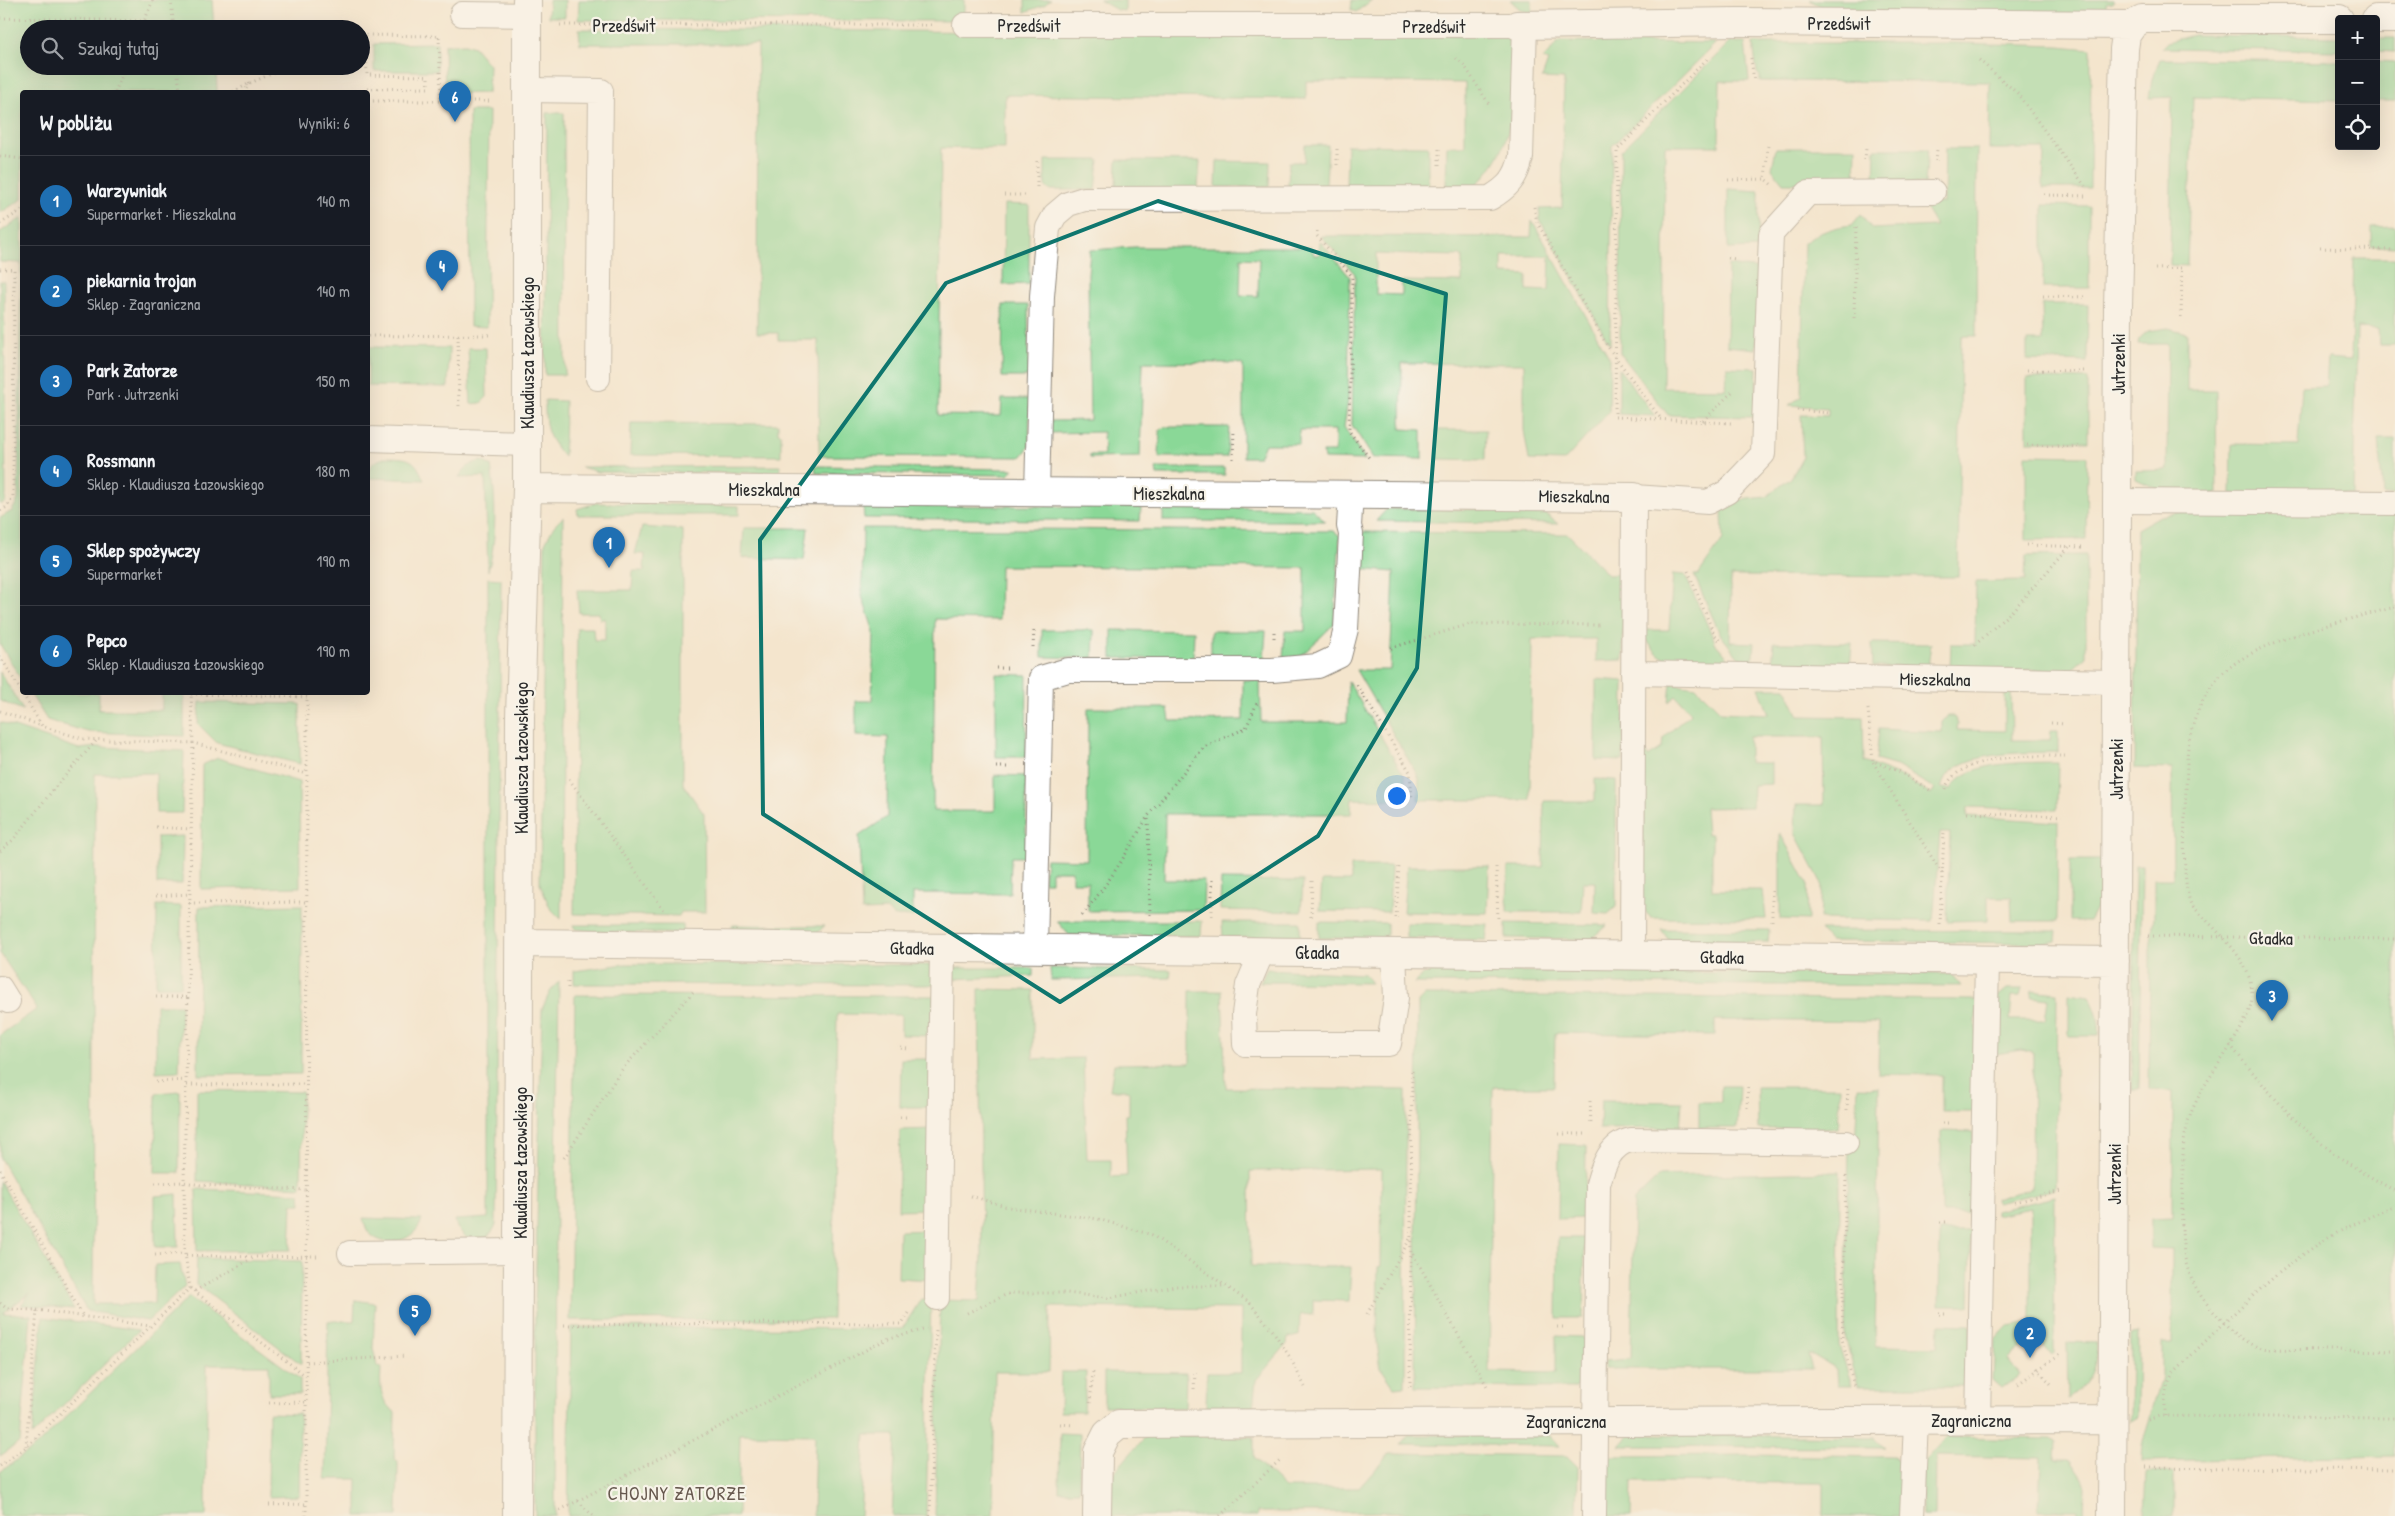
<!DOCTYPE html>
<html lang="pl">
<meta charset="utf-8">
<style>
body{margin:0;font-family:"Patrick Hand",sans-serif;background:#242831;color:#f1f3f6}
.controls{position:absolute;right:15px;top:15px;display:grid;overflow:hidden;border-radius:5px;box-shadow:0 5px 20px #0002}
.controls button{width:45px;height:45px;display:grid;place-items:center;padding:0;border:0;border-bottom:1px solid #363941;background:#171b24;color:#f1f3f6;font:25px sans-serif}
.you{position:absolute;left:1396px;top:795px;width:18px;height:18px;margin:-12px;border:4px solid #fff;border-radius:50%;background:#1a73e8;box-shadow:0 0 0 8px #1a73e833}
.badge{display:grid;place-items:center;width:32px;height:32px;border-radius:50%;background:#1f6fb2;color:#fff;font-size:16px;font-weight:700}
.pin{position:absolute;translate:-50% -41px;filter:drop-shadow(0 1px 2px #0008)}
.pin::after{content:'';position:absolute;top:26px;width:18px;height:15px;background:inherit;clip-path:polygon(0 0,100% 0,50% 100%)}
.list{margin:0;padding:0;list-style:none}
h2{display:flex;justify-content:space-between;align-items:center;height:65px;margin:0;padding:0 20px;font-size:21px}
h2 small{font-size:16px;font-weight:400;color:#9ea1a6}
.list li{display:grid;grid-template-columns:32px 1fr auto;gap:15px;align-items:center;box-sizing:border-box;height:90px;padding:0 20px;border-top:1px solid #363941}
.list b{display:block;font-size:19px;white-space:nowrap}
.list p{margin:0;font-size:16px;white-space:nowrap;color:#9ea1a6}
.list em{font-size:16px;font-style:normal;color:#9ea1a6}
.icon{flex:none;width:28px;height:28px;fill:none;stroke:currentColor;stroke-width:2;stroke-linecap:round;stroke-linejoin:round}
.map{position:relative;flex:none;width:2395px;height:1516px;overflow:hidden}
.search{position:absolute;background:#171b24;box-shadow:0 5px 20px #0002;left:20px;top:20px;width:350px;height:55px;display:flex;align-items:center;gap:12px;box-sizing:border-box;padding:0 18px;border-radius:28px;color:#9ea1a6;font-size:19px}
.panel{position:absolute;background:#171b24;box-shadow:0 5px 20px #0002;left:20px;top:90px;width:350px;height:605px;border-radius:5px}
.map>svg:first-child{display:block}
.green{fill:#8ad897;stroke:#5a8261;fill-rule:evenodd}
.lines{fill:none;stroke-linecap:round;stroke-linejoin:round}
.service-casing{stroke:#90887c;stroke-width:26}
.minor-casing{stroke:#90887c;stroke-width:30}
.path{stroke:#90887c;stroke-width:3;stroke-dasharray:1 4;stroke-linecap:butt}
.service{stroke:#fff;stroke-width:24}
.minor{stroke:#fff;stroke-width:28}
.marked{fill:none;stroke:#0f766e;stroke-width:4;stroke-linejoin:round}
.labels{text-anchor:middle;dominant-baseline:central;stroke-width:4.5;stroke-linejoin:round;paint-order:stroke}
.street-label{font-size:18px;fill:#2b2b2b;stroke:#f7f3e8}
.neighbourhood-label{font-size:19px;letter-spacing:1px;fill:#66584e;stroke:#f7f3e8}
</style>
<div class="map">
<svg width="2395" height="1516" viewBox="0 0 2395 1516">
<rect width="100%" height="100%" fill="#f7f3e8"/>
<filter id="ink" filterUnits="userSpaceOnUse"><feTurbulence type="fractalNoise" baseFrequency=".02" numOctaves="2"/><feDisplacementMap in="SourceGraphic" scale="10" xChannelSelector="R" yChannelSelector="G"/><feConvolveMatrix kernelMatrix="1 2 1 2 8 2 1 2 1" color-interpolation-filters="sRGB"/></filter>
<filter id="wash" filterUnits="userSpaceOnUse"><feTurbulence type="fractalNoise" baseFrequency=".0096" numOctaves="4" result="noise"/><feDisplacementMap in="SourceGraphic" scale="20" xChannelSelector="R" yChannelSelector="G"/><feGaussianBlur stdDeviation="1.12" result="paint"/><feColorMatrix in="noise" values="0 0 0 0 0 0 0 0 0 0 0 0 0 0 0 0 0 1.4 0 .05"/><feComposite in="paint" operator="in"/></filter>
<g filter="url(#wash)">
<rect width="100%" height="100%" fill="#f4e5cd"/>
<!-- green -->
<path class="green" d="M0 0H212L214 29H29V66H216L217 92H22V199L0 213Z
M549 0H565V17H548Z
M579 0H964V21L578 20Z
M1025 0H1051L1044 5 1025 12Z
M1099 0H1125V11L1117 10Z
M1352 0H1372L1356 12 1351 10Z
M1510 0H1532V14L1521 10Z
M1810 0H2114L2112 3 2106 4 2107 15 1828 11Z
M579 29 1515 35C1514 81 1519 134 1488 172 1483 179 1475 185 1469 191L1446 187 1447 146H1465V83L1306 81V99L1005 95V149L941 148 938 415 1001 416 1002 399H1030L1029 447 1021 457 819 456 818 340H778V333H757L758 44H580Z
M2194 35 2339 37V51L2161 48 2167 42Z
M2376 38H2395V52L2376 51Z
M1559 41 1716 43 1612 146 1610 345 1540 220 1539 209 1562 208 1564 79 1542 78 1548 61 1543 59Z
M1730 42H1745L1749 81H1720L1719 146H1665L1663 388 1726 389 1727 367 1757 368 1755 417 1668 415 1620 353 1621 151Z
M437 43V71H374V44Z
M1753 43H1956L2058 46 2091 49 2090 188H2043L2044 149H1989L1990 82 1760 81V76L1757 73Z
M465 44 474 47 489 65 488 93 445 94 444 45Z
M2160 59 2339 61V100L2193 97 2187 266 2170 265 2172 97 2149 98 2152 79Z
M2376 61 2395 62V101H2376Z
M469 111H489L487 327 470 326Z
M547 113H564L565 375H545Z
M1305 145H1328L1326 185 1321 190 1288 187 1289 162H1304Z
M1347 145 1428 146V185L1423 190 1346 188Z
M1776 148H1856L1855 184 1783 183 1772 169Z
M1875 149H1928L1925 184 1874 183Z
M1945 149H1977L1976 336H1961L1958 577 1731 576 1730 642 1754 643 1752 667H1746L1720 634 1694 575H1698L1723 539 1722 511 1731 501 1766 497 1791 478 1803 457 1801 415 1828 416V408L1789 405 1801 397 1804 243C1819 232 1833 227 1852 225L1861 214 1872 229 1936 226 1922 203H1944Z
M1045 160H1099L1096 190H1049L1045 186Z
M1117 160 1200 161 1198 187 1193 189 1120 191 1116 186Z
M1217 161 1270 162 1269 187H1216Z
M1728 189 1759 191 1758 248 1728 249Z
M1004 204 1029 205V284L1003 285Z
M2043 205 2089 206V288H2043Z
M22 218V681L0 644V518L12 511 18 500 21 263 0 262V232Z
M1532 220 1610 359 1609 412 1564 461 1529 460 1524 430V364L1402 363 1401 429 1422 430V459L1373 458 1352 425 1355 274 1321 236 1531 237ZM1376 254 1462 256V282L1402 281V295L1376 294ZM1502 256H1550L1549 291 1527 290V275L1502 274Z
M2395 226V247L2372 246V227Z
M1320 241 1350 277 1348 400 1344 427 1365 460 1324 459 1323 452H1335V430H1299V444H1265L1259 457H1243V365L1236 363 1143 362 1140 457 1090 458V455H1104L1103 432 1050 433 1049 421 1090 420 1088 274 1090 250 1135 247H1311L1314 255H1319ZM1241 258 1259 259 1258 296 1240 295Z
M2354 258H2395V345H2379L2378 329 2357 328 2353 495 2231 494 2232 444 2298 445 2302 387 2326 386 2328 358 2351 360Z
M1728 265 1759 269 1756 349 1727 346Z
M0 281H4L6 495 5 502 0 505Z
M2042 304H2088L2087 362 2027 360V341H2043Z
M1003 305H1028L1029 377H1002Z
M2168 328 2187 333V390H2216L2217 494 2164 492 2136 479V471L2167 470 2168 344H2138L2139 339 2148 331Z
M368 347 449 348 448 387 368 386Z
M468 348H486L487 397 481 403 471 404Z
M1619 369 1655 416 1619 414Z
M2027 378 2088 379V441H2027Z
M545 400 565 401 564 457C546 435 545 429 545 400Z
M631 423 778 424V433L781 434V456L630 455Z
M1165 427H1229L1227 457H1159L1160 430Z
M1437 430H1486L1485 460 1438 459Z
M2378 439H2395V494L2383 495Z
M2026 455 2087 456 2086 539 2026 540Z
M389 457C411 458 415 459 424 480L368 478C367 464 377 459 389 457Z
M482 461 491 466C496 497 497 541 488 571L485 477 459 478C464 468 470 463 482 461Z
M781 466 780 473 598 472 581 467Z
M815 466 1013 469 1008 475 816 473Z
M1156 468H1224L1225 475H1157Z
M596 503 739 506V515H578L577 509Z
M863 505 1141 507 1140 521 864 518Z
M1163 506 1312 509 1325 521H1163Z
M1387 509 1541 510 1558 524 1376 521Z
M2181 512 2395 514V1456L2142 1461 2143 1441 2162 1377V1343H2172V1249L2151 1248V1219L2173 1218V1091L2149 1090 2150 951 2154 916V879H2173L2172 769 2135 768 2137 529 2160 516Z
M563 517 561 919 550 908 540 884 545 543 554 526Z
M642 527 683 530V784L704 814 705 912H681L679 916 574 914 577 628H593L594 640H605V619H600L599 613H579L577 590H632L633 571H644L645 554H635Z
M744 528H808L804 560 742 558Z
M863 528 1334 531 1340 536 1334 624 1300 657 1283 659 1285 631H1305V568L1000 566 999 620 935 619 933 811H995V775L1026 776V857H1011L1010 894 913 893V917L893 916 888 910 862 911 859 836 887 817 888 737 856 736V701H872L874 632 862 596Z
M1364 532 1568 534 1608 575 1623 574V660L1596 661V639H1532L1530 800H1418L1419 778 1356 670H1390L1394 572 1359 569 1360 537Z
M2086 555V657L2071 670H1950L1951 644H1975L1976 582 2025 581 2026 556Z
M1673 574 1685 575 1716 644 1737 668C1702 668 1656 673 1643 630H1669Z
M488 578 501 579 496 1224C492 1236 483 1241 470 1241L457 1228 455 1220 488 1218Z
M1042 630H1094L1093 658 1042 657Z
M1112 630 1194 631 1193 659 1112 658Z
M1211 631H1266L1264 659H1211Z
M1774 643H1852L1850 667H1772Z
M1872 643 1931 644 1928 667H1873Z
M0 672 23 710 0 701Z
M996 674 1027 675 1026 757H996Z
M1596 679 1624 681 1623 761 1596 760Z
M1243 680H1260L1261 722H1347L1348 681 1405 777V800L1352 799 1351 814H1165L1164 880H1204L1203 910 1088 911V882H1072V871H1051V882H1044L1046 859 1087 860 1088 708H1168L1170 721 1243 720Z
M1671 683 1696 687 1721 712 1769 714 1759 688H1786L1799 716 1863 717 1864 762 1905 778 1931 795 1935 789 1897 766 1876 760 1879 729 1942 732V722L1948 716H1954L1958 723 1957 730 2005 731V689H2011L2012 740H2050L2051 731H2058V752C2026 753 1951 749 1941 788L1951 789C1967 759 2029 763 2058 762L2057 810 1968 807 1967 816 2058 822 2057 921H2012L2011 897H1988V920L1947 921 1950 833H1940L1933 921 1820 919 1822 884 1795 833 1796 805H1824L1823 737H1749V763H1771V784L1753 785 1752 807 1705 808 1707 834H1712V890H1763L1766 919 1651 918 1642 908 1643 744 1648 757 1662 748 1663 738 1691 713 1676 696 1669 702Z
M30 693H99V710H162V693H184V736L88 732 47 720Z
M200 702 300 704V764L217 743 198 724Z
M0 722 79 749 98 747 184 751 182 813H156V773L95 774 93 1304H154L155 1265 180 1264 185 1286 148 1321 87 1311 0 1158V1035L37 1009 0 953Z
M218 758 299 782 300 887 201 889 202 765Z
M1595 779 1616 780V907L1608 914 1594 913 1595 882H1583L1581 912H1507L1508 867H1543L1544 801H1595Z
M1780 833 1807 883 1808 920 1780 919Z
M183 836 182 884H157V837Z
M2070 860H2102L2099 902 2089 921H2070Z
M1351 866H1391L1389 912 1320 911 1322 881H1351Z
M1407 866H1489L1487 913 1403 912Z
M2135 866H2142L2139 1090H2132Z
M1221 880 1303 881 1301 912 1220 910Z
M157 905 181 906V986H156Z
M302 905 301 1074 198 1075 199 907Z
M1057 921H1202L1201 936 1069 935Z
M1222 922H1300V938L1223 937Z
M1319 922 1387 923V938H1319Z
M1406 923 1488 924 1486 940 1406 938Z
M1506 923 1607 925 1591 939 1506 938Z
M573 925H683L684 934 590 931 575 929Z
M732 925 824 926 817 934 732 933Z
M1661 929 1769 930 1768 942H1670Z
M1820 930 2056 931 2057 932 2056 941 2046 943 1829 941Z
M625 964 936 965 935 985 574 984V971Z
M951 968H1033V976L951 979Z
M1050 968 1171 970 1170 978 1051 980Z
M1267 969 1364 974 1371 983 1260 982Z
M1433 971 1951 974 1961 986 1414 983 1423 975Z
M559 981 556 1175 555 1516H535V1313L542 1009 550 992Z
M979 989 1033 990V1059L1083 1058 1087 1160H1111V1177L1127 1176 1125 1115 1129 1114V1090H1110L1114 1064 1190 1063V991H1222L1226 1088 1406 1090 1405 1386 1394 1387 1381 1368 1377 1343 1378 1267 1381 1266 1382 1169 1250 1171 1251 1266 1351 1267 1349 1301 1313 1300V1315L1300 1314 1299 1336 1288 1337 1287 1344 1256 1380 1253 1409 1206 1408 1207 1373H1241V1309L1050 1307 1049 1372H995L993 1516H935L940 1300 979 1301 982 1256Z
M2007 989H2023L2021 996H2012L2010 1020H2045L2048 999 2031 997 2032 990 2057 993 2055 1189 1996 1203 1995 1199 2032 1188 2033 1053 2022 1050 1995 1054V999Z
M2069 993 2089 996C2097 1010 2100 1021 2099 1036H2069Z
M575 995 934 996 933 1036 901 1035V1015L837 1014 832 1319 570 1320Z
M1425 995 1976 1000V1112H1942V1075L1878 1074 1879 1022 1715 1020V1035L1555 1033 1554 1087H1493L1489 1372 1556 1373V1336L1582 1337 1584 1340V1379L1576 1388 1415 1387 1418 1002Z
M156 1005H181L179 1071 156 1072Z
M901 1059H932L931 1107H900Z
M1721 1086H1739L1737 1128H1699V1102H1721Z
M1757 1087H1840L1838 1128 1758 1129Z
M1858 1087 1879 1088 1875 1346 1938 1347 1939 1324 1970 1325 1974 1378 1965 1386H1858L1845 1336 1849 1146H1855Z
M197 1090 302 1092 301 1187 197 1181Z
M180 1091 179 1173H155L156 1093Z
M1601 1101 1682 1102 1680 1128 1600 1129Z
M934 1129 931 1209 898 1210 900 1130Z
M1941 1131 1973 1132 1974 1213H1941Z
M1559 1144 1586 1145 1585 1218 1558 1219Z
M1840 1172 1839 1345 1852 1386H1837L1836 1369 1813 1355H1808L1812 1369H1605V1361L1631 1359 1634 1200 1659 1176Z
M0 1181 74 1309 21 1305 30 1293 3 1313 31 1315 20 1442 0 1456Z
M196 1189 300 1193 301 1204H292L290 1250 197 1251Z
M177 1194 178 1247H155V1196Z
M2055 1197 2054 1354 2052 1356 2036 1336 2008 1359 2020 1375 2002 1388 1993 1380 1995 1340 2008 1326 2031 1322V1208L1995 1215V1211Z
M363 1218 422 1220C415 1242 381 1251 367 1230 365 1226 364 1222 363 1218Z
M932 1230 930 1280 898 1278 899 1231Z
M1940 1231H1971L1970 1306H1939Z
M1558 1238H1585L1583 1318H1557Z
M197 1258 302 1261 301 1364 196 1284Z
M189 1297 300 1379V1394H269V1365H207L206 1516H0V1472L36 1446Z
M921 1299H931L926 1516H892L896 1435H865L860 1516H813L815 1435 740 1434 738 1516H568L571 1327 902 1329Z
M355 1300 375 1303 373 1348 377 1366 381 1368C380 1384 379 1402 395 1412L394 1457 398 1463 397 1516H357V1479H325L328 1321H354Z
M43 1317 139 1330 32 1436Z
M2138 1333 2137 1417 2130 1421 2131 1334Z
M2067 1342 2097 1343C2097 1368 2089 1385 2068 1399Z
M1061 1372H1086L1084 1412H1060Z
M1104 1372 1186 1373 1185 1408 1104 1406Z
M269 1413 300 1414 299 1496 268 1497Z
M1060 1433 1080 1434 1079 1491H1059Z
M1631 1434 1874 1437 1884 1447 1620 1446Z
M1147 1435 1254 1437V1458L1285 1488H1359L1390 1453 1567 1456 1578 1467 1577 1516H1491V1512H1257V1516H1108V1479Z
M1408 1435 1551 1436 1560 1446 1401 1444Z
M1946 1437 2051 1439 2056 1443 2055 1459H2069L2085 1483 2084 1516H2078V1510H2039L2041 1458 1936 1456 1935 1516H1922V1464Z
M1746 1455 1895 1457 1904 1466 1903 1516H1823V1483L1632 1482 1631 1516H1599L1602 1472 1610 1456Z
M2174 1472V1516H2144L2146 1473Z"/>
</g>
<g filter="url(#ink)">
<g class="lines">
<!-- service casing -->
<g class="service-casing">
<path id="service" d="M462 14 527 15
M965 25H1517
M527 90 601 91 598 378
M368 439 527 444
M1037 492 1042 296 1048 228 1055 215 1068 204 1084 199 1490 198C1507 188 1517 178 1521 157L1525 25
M2117 501 2395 503
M1633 673 2116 682
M1035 949 1041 678 1068 670H1272L1318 666 1339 656 1346 629 1351 534 1349 526 1351 494
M1262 952 1248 985 1244 1014 1245 1044H1389L1396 998 1394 953
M1632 956 1634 497 1708 502 1727 492 1763 454 1771 234 1808 193 1933 192
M0 988 8 1001
M350 1253 519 1251
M937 1298 942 948
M1978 1421 1987 960
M1594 1516 1598 1184C1603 1166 1610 1144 1631 1140L1846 1143
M1912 1516 1916 1421"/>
</g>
<!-- minor casing -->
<g class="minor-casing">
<path id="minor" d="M2376 19H2395
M1517 25 1738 22 2133 25 2142 19H2339
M527 488 1634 497
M520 943 2115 961
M517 1516 520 717 527 488V0
M1097 1516 1098 1452 1107 1434 1119 1424 2112 1420
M2112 1516 2118 307 2124 49 2126 35 2133 25"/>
</g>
<!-- path -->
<path class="path" d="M171 0 174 29
M0 18 144 21
M560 25H934
M141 29 153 0
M439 37 441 101
M1456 58 1464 65 1489 104
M1751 58 1754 81
M1707 59 1617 150 1615 417 1731 423
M1979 60 2017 93 2085 186
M177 66 180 92
M250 83 290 66
M115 92 126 66
M233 92 250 83 244 92
M365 92V89L428 88V76L367 75 365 35 438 36
M368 101H492
M1768 146 1765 179 1772 185
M0 156 22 159
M1865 160 1866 148
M1936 161 1937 149
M1337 165V145
M1439 165V146
M1728 180 1765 179
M1037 187V160
M1004 195H1029
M2044 195 2087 196
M1534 207 1537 222 1608 347 1661 419
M0 224 22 210
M1317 231V236L1352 276 1349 431 1370 459
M2320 248 2395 250
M1728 258 1737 259
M0 269H14L13 497 7 507 0 511
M2155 269 2182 268 2181 319
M2043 296 2085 297
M1854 318 1856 224
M458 335 459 410
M368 336 492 335
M2027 370 2084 371
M1797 410 1829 413
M1703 421 1732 392
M2027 445 2082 447
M1233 459 1234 430
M2026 545 2082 547
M1688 571 1714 634 1721 642
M2395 607C2348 620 2259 639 2224 672 2201 694 2189 727 2187 758 2187 792 2179 877 2191 904 2214 930 2250 956 2252 993 2254 1021 2212 1069 2199 1096 2193 1107 2188 1119 2186 1131 2182 1147 2183 1164 2183 1180 2182 1207 2180 1237 2186 1263 2191 1282 2201 1298 2214 1312 2230 1329 2245 1347 2269 1349L2395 1351
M1274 638V631
M1975 645 2013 610 2069 547
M1033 647 1034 630
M1391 648 1470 624 1600 625
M0 656 42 726 83 739 193 743 191 692
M996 668H1011
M1357 685 1410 772 1412 800
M191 694 307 697
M1868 709 1873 761 1900 772 1933 792
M0 711 42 726
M2051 723 2065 724
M1873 762 1942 874
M996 767H1007
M569 779 664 910
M1945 789C1958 753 2033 756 2065 756
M1967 813 2062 816
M156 827 190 829
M0 851 13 840 57 785 96 741
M1496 867 1498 919
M1772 890V923
M156 896 189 894
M189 903 307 902
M1082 915C1108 885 1128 851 1148 816
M1150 915 1148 816 1204 747 1246 728 1257 703
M1212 916V880
M1311 917 1312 881
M1396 918 1399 866
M1940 924 1944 832
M2148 936 2395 939
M568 988V978
M156 997H188
M2230 1045C2261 1082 2291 1121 2330 1150 2350 1166 2373 1178 2395 1191
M901 1048 908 1049
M156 1082 185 1080
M187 1085 307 1084
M1590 1101 1591 1125
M1747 1108 1748 1086
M1847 1110 1848 1087
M900 1117H907
M1942 1123H1951
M1559 1134H1585
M564 1158 623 1068 695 990
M0 1170 83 1316
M1846 1176 1842 1339 1854 1386
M155 1183 184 1182 201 1185 307 1190
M971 1196 1008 1207 1098 1219 1152 1235 1249 1302 1273 1331 1291 1359 1305 1387
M2015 1202 2061 1191
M1940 1222H1948
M1413 1254 1488 1388
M155 1255 185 1253
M186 1255 254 1257 319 1256
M190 1288 306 1376
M195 1291 253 1258
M0 1303 7 1309 37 1310 26 1446
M37 1310 150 1326
M967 1313 1010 1293H1067L1109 1298 1175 1286H1225
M1367 1314 1411 1237
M1939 1314H1947
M564 1325 754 1323 902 1324 909 1313
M1557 1327H1565
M307 1362 406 1356
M2037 1368 2051 1384
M2018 1384 2060 1354
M1410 1387 1412 1069
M1194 1389 1195 1373
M269 1403 306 1402
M1090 1403 1093 1372
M2165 1416C2165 1399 2164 1387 2174 1372 2223 1325 2271 1272 2330 1237 2350 1225 2373 1216 2395 1205
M2148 1420 2159 1416 2395 1418
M1060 1424 1074 1425
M0 1466 26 1447 190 1288 185 1253 184 1182 193 743 307 774
M2146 1467 2395 1470
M578 1501 593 1516
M269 1505 306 1504
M560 1510 889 1338 927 1329
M306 1516 307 692
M930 1516 936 1329
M1220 1516 1281 1459"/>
<!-- service -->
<use href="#service" class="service"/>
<!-- minor -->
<use href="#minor" class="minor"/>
</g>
</g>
<!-- marked area -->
<path d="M0 0H2395V1516H0ZM1158 201 1446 294 1417 668 1318 836 1060 1002 763 814 760 540 946 283Z" fill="#f4e5cd" fill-opacity=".55" fill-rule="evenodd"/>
<path class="marked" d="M1158 201 1446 294 1417 668 1318 836 1060 1002 763 814 760 540 946 283Z"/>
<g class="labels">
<!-- street labels -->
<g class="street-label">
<text x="1839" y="23">Przedświt</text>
<text x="624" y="25">Przedświt</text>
<text x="1029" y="25">Przedświt</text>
<text x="1434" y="26">Przedświt</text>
<text transform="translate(527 353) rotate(-90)">Klaudiusza Łazowskiego</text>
<text transform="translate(2118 364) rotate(-90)">Jutrzenki</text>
<text x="764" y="489">Mieszkalna</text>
<text x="1169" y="493">Mieszkalna</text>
<text transform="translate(1574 496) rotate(1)">Mieszkalna</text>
<text transform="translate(1935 679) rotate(1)">Mieszkalna</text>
<text transform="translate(521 758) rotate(-90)">Klaudiusza Łazowskiego</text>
<text transform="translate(2116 769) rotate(-90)">Jutrzenki</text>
<text transform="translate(2271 938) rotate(1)">Gładka</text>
<text transform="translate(912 948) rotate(1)">Gładka</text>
<text x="1317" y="952">Gładka</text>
<text transform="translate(1722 957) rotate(1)">Gładka</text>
<text transform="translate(520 1163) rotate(-90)">Klaudiusza Łazowskiego</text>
<text transform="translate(2114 1174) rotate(-90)">Jutrzenki</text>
<text x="1971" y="1420">Zagraniczna</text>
<text x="1566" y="1421">Zagraniczna</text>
</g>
<!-- neighbourhood labels -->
<g class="neighbourhood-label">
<text x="677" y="1493">CHOJNY ZATORZE</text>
</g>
</g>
</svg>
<div class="controls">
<button>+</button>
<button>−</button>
<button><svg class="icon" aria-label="locate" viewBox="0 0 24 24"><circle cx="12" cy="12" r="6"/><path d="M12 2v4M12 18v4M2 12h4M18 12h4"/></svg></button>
</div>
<div class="you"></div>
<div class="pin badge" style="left:609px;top:568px">1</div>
<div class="pin badge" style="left:2030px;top:1358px">2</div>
<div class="pin badge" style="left:2272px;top:1021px">3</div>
<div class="pin badge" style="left:442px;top:291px">4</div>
<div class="pin badge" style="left:415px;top:1336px">5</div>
<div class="pin badge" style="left:455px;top:122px">6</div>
<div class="search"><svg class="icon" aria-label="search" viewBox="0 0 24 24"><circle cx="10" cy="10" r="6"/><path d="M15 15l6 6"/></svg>Szukaj tutaj</div>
<section class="panel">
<h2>W pobliżu<small>Wyniki: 6</small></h2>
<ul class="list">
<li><span class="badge">1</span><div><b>Warzywniak</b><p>Supermarket · Mieszkalna</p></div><em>140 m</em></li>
<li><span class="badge">2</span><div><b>piekarnia trojan</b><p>Sklep · Zagraniczna</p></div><em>140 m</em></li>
<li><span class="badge">3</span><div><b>Park Zatorze</b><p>Park · Jutrzenki</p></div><em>150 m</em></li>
<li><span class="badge">4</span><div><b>Rossmann</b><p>Sklep · Klaudiusza Łazowskiego</p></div><em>180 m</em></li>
<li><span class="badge">5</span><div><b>Sklep spożywczy</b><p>Supermarket</p></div><em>190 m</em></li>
<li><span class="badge">6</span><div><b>Pepco</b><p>Sklep · Klaudiusza Łazowskiego</p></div><em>190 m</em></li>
</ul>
</section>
</div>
